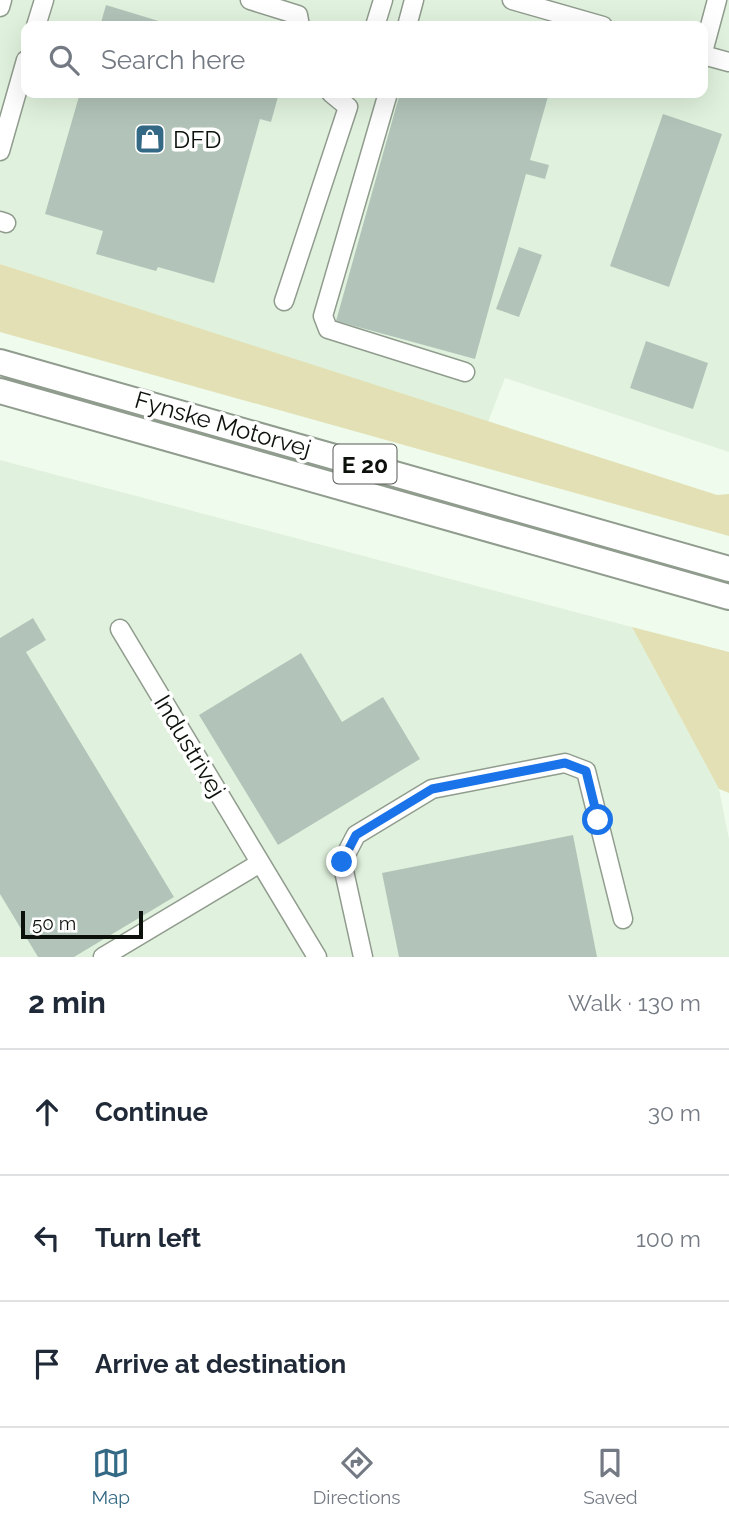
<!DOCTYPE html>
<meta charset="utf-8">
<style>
body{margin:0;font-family:Raleway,sans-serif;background:#f6f6f7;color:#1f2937}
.scale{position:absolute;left:21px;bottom:18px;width:122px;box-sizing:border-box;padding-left:7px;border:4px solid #0d110c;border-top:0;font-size:19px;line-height:24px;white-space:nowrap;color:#0d110c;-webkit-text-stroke:5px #fff;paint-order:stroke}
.stop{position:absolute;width:21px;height:21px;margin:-16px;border:5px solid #1a73e8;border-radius:50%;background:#fff}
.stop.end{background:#1a73e8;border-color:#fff;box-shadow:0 2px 7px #0008}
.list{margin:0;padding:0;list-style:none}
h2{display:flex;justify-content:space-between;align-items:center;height:91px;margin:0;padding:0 28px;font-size:30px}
h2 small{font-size:23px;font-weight:400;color:#747a83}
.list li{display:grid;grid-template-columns:46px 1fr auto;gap:21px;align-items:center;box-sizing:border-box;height:126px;padding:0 28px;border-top:2px solid #e0e1e3}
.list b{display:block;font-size:26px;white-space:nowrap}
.list em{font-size:23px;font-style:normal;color:#747a83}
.icon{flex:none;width:38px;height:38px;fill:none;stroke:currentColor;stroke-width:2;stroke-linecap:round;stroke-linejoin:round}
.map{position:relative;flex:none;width:729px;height:957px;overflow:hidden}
.search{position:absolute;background:#fff;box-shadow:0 7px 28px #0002;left:21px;right:21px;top:21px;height:77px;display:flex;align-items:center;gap:18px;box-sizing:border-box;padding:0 24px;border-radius:14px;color:#747a83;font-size:26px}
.sheet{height:469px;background:#fff}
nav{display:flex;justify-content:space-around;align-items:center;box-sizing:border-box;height:98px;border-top:2px solid #e0e1e3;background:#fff;font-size:19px;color:#747a83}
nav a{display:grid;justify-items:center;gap:4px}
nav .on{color:#336984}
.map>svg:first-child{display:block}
.built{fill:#e0f2dd;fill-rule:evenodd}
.green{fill:#e2e0b4}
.building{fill:#b2c4b9}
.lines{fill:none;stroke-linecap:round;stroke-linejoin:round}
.minor-casing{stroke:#909c8e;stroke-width:21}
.highway-casing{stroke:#909c8e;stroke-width:28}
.minor{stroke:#fff;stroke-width:18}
.highway{stroke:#fff;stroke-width:24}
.route{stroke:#1a73e8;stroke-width:9}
.labels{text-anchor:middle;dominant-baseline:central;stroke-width:7;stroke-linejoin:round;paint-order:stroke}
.shield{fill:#fff;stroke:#565855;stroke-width:2}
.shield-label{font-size:23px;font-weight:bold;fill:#0d110c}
.poi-label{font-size:24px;fill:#0d110c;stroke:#fff;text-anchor:start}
.street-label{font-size:24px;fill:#0d110c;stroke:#fff}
</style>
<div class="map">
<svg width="729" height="957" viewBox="0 0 729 957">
<rect width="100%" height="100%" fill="#effced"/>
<!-- built -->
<path class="built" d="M0 0H729V452L505 378 488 422 0 264ZM26 26H703V93H26Z
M0 460 632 627 719 789 729 839V957H0Z"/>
<!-- green -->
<path class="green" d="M0 264 717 495 729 494V536L0 332Z
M632 627 729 652V793L719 789Z"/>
<!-- building -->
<path class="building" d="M106 5 175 26H100Z
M80 93H279L271 122 260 119 214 283 158 267 156 271 96 254 103 231 45 214Z
M400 93H549L530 160 549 165 545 179 526 174 475 359 336 321Z
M663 114 722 134 669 287 610 266Z
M519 247 542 255 519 317 496 309Z
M646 341 708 363 693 409 630 388Z
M33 618 46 640 26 652 174 897 74 957H38L0 894V638Z
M301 653 342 722 383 697 420 759 278 845 199 715Z
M573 835 597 957H399L382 873Z"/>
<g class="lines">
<!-- minor casing -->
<g class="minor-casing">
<path id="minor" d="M250 0 298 15 300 26
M512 0 603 26
M0 7 2 0
M36 26 44 0
M375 26 383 0
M407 26 414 0
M703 52 717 0
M703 55 729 62
M388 93 323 316 328 329 465 372
M0 151 26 60
M0 221 6 223
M284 301 348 107 331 93
M120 629 317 957
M103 957 260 863
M363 957 342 862 356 835 432 789 565 763 586 771 623 919"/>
</g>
<!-- highway casing -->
<g class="highway-casing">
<path id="highway" d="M0 362 729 569
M0 391 729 597"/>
</g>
<!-- minor -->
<use href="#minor" class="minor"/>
<!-- highway -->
<use href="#highway" class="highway"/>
</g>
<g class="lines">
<!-- route -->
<path class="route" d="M342 862 356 835 432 789 565 763 586 771 598 820"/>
</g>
<!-- icons -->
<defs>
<g id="shop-square" transform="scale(1.575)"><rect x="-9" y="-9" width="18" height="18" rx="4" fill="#336984" stroke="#fff"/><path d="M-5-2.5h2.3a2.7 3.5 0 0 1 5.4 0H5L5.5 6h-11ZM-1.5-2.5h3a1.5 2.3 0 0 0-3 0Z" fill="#fff"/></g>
</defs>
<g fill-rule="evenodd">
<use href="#shop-square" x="150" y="139"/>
</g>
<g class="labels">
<!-- shield labels -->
<rect class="shield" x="333.5" y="444.5" width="63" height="39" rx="5"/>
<g class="shield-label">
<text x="365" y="464">E 20</text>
</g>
<!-- poi labels -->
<g class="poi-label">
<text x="173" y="139">DFD</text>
</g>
<!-- street labels -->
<g class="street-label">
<text transform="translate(223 424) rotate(16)">Fynske Motorvej</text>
<text transform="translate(190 746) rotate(59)">Industrivej</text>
</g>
</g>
</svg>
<div class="scale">50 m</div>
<div class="stop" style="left:598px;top:820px"></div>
<div class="stop end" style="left:342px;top:862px"></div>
<div class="search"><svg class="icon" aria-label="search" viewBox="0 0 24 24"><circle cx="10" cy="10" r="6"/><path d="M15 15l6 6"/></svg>Search here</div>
</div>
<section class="sheet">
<h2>2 min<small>Walk · 130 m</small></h2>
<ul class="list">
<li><svg class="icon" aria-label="ahead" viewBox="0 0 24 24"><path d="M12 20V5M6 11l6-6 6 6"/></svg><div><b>Continue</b></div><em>30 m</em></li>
<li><svg class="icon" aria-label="left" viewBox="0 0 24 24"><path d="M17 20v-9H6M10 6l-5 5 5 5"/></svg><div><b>Turn left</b></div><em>100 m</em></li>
<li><svg class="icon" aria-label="arrive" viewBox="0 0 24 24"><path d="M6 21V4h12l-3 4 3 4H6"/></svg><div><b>Arrive at destination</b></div></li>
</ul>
</section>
<nav>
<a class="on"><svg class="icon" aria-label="map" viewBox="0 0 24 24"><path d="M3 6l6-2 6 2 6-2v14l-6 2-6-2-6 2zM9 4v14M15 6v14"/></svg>Map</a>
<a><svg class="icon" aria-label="directions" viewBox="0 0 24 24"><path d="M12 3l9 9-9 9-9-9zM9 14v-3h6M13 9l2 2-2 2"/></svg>Directions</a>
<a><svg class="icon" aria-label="saved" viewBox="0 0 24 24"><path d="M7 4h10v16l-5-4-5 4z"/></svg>Saved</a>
</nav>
